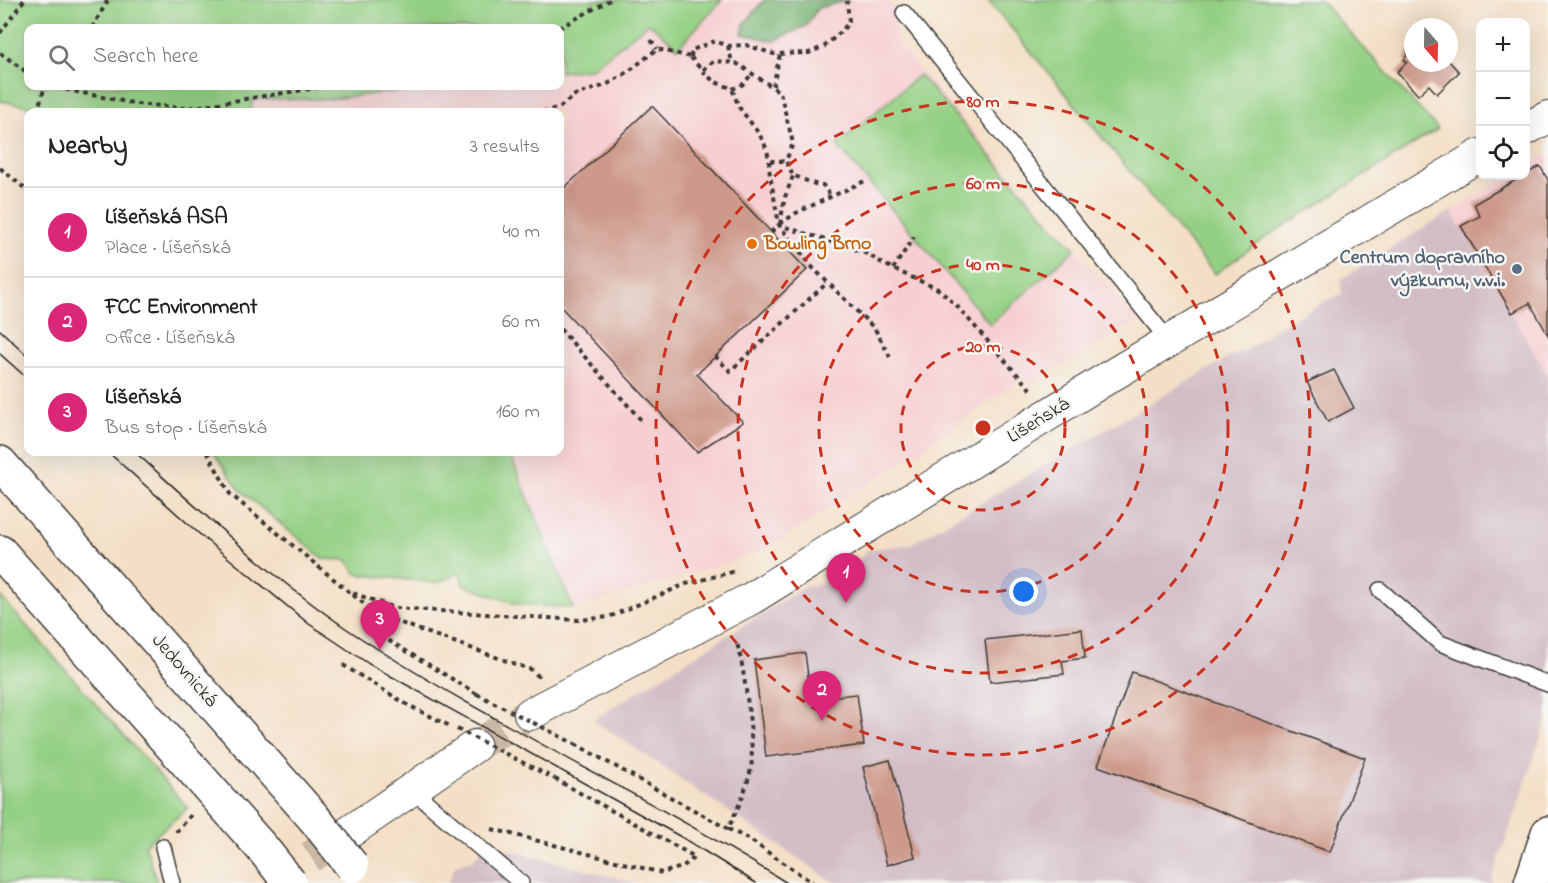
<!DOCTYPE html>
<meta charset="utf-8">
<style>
body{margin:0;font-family:"Indie Flower",sans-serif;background:#f6f6f6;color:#222}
.controls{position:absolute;right:18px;top:18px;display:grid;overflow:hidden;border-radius:12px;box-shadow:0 6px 24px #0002}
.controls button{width:54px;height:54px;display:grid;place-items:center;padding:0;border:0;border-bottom:2px solid #e0e0e0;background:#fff;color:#222;font:30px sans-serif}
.compass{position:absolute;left:1404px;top:18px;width:54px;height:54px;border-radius:50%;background:#fff;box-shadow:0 6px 24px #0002;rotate:160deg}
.you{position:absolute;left:1024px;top:592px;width:21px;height:21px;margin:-15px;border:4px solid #fff;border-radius:50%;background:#1a73e8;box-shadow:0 0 0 9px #1a73e833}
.badge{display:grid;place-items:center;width:39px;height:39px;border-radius:50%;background:#db2777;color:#fff;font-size:20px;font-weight:700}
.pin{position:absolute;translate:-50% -50px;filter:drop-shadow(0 2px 3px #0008)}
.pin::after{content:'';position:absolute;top:32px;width:21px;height:18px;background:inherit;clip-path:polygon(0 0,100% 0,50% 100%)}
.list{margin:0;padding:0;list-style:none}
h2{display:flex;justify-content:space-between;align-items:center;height:78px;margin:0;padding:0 24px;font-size:26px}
h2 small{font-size:20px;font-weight:400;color:#767676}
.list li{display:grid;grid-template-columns:39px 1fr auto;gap:18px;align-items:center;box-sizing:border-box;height:90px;padding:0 24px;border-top:2px solid #e0e0e0}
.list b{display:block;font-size:22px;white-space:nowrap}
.list p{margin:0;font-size:20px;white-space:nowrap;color:#767676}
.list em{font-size:20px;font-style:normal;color:#767676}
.icon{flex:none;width:33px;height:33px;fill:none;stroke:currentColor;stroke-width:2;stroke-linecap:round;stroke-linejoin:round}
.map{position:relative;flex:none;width:1548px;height:883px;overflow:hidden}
.search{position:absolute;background:#fff;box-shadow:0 6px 24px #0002;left:24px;top:24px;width:540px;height:66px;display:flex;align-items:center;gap:15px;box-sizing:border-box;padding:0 21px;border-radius:12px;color:#767676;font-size:22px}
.panel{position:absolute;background:#fff;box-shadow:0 6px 24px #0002;left:24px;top:108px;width:540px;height:348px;border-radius:12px}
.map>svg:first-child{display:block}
.built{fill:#f7cfd2}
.industrial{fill:#d2bdc6}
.green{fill:#94d084;stroke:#587650;stroke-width:1.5}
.forest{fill:#77b272;stroke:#4a6747;stroke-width:1.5}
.building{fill:#cd998a}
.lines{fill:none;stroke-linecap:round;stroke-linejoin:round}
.street-tunnel{stroke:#c9b8a4;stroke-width:32;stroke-dasharray:32 16;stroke-linecap:butt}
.lane-casing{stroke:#3c3936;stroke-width:18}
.street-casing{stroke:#3c3936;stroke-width:34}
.secondary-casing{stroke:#3c3936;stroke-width:36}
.path{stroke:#3c3936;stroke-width:4;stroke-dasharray:4.5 4.5;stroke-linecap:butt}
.lane{stroke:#fff;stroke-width:15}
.street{stroke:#fff;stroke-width:32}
.secondary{stroke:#fff;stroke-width:33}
.tram{stroke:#1c1c1c;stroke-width:1.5}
.secondary-bridge-casing{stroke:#3c3936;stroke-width:36;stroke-linecap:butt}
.path-bridge{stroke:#3c3936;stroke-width:4;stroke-dasharray:4.5 4.5;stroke-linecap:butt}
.secondary-bridge{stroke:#fff;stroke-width:33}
.ring{fill:none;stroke:#c8321e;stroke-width:3;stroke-dasharray:10 8}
.food-dot{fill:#e8710a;stroke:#f6f6f2;stroke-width:2}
.service-dot{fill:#5c6f8a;stroke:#f6f6f2;stroke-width:2}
.labels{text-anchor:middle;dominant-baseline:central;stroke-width:5;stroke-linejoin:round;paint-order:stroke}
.food-label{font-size:20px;font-weight:bold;fill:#c56008;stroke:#f6f6f2;text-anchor:start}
.service-label{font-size:20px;font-weight:bold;fill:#4e5e75;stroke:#f6f6f2;text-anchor:end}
.street-label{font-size:20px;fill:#1c1c1c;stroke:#f6f6f2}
.centre{fill:#c8321e;stroke:#f6f6f2;stroke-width:3}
.ring-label{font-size:18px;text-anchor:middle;font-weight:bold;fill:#c8321e;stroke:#f6f6f2;stroke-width:5;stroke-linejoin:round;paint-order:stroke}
</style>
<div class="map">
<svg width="1548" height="883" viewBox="0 0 1548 883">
<rect width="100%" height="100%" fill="#f6f6f2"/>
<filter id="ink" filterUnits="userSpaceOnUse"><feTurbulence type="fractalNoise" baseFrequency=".0167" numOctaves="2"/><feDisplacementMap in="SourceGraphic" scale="12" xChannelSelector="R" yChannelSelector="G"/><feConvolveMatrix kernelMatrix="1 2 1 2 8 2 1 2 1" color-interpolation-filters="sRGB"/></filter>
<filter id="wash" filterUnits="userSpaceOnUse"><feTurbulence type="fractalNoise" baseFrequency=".008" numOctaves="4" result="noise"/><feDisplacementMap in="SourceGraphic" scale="24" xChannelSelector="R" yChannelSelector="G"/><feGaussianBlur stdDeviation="1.35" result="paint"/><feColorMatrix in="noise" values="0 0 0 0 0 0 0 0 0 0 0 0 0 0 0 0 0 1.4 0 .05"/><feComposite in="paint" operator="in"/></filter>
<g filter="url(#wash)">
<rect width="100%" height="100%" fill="#f4dfc6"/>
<!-- built -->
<path class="built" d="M722 0H887L894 9 896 42 1139 322 1030 383 1024 377 909 458 763 551 652 586 573 608 509 452H560V112H251L253 99H328L446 86H560V72L591 69 649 23 679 48Z
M1548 153V376L1451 211 1509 176H1526V166Z"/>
<!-- industrial -->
<path class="industrial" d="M1451 211 1548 376V716L1491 883H835L593 720 806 586 832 582 831 573 849 571 867 550 911 544 1233 355 1246 351 1278 327 1329 299 1342 294 1341 279Z
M486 844 637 883H448L455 865 473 860Z"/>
<!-- green -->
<path class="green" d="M0 0H722L678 48 649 23 591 69 560 72V28H28V86H446L328 99H253L251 112H55L59 111 0 101Z
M988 0H1320L1438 129 1271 234 1215 274Z
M919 75C972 132 1020 193 1075 249L990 324 837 145Z
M213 452H509L573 608 516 604 463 585 460 573 436 583 357 574 346 560 323 559 240 490Z
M0 596 188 808 145 845 157 883H0Z"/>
<!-- forest -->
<path class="forest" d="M764 0H850L818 8 806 26 774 41 742 34 744 24Z"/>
<g id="blocks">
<!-- building -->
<path class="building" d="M1413 44V63L1449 61 1459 72 1437 94 1429 85 1418 95 1397 72 1407 62 1404 60Z
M652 106 807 270 697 374 743 422 697 452 560 306V192Z
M1540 166 1548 180V335L1530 303 1512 313 1461 226 1480 216 1474 204Z
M1334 370 1354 408 1328 422 1307 382Z
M1082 629 1085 658 1062 661 1064 674 990 682 985 640Z
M805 653 811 699 857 694 864 745 766 757 754 660Z
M1132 672 1365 758 1330 852 1098 766Z
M890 760 915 857 887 865 863 767Z"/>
</g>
</g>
<g filter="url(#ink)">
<use href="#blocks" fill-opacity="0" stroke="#3c3936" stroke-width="1.5"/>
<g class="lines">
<!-- street-tunnel -->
<path class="street-tunnel" d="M475 746 530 714
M270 883 348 833"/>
<!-- lane casing -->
<g class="lane-casing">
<path id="lane" d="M904 13 1169 341
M1380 590 1440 643 1548 684
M411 789 521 883
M163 847 172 883"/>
</g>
<!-- street casing -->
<g class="street-casing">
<path id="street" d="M1526 129 1548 117
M530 714 752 598 1104 380 1480 155
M348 833 475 746"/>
</g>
<!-- secondary casing -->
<g class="secondary-casing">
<path id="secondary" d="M0 463 314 818
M0 552 263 849
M1531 883 1548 833"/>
</g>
<!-- path -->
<path class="path" d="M92 28 108 0
M559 28 610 0
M0 33 24 0
M651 40 657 49
M728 46 732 62
M0 53 28 73
M691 57C693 61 709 78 714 81 720 85 726 85 732 89 735 95 736 101 739 107 753 127 771 143 769 169L779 225 813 268 875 329 892 361
M691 57 692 50 715 41 728 46 746 45 774 54 809 53 825 46 843 30 849 21 847 1
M703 70 714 61 736 63 780 92 793 143 786 161 793 176C804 178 813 186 823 185L831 197
M48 86 137 104 187 108 329 86
M773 86 780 54
M732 89 742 85 752 74
M37 112 45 86
M359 112 361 111
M542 112 560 107 575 95 606 85 628 72 657 49 691 57
M770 161H786
M0 168 28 191
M780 224 796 213 867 180
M780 224 785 197 793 176
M771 232 779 225 863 252 893 269 938 289 956 305 1031 390
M893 269 914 237
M560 329 641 420
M715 356 730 371 827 283
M207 452 230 494 386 622
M353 593 395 608 578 620 609 617 686 584 736 571
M343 665 406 704 452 727
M477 694 373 631 386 622 395 621 532 670 539 677
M575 744 728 829C737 810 747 789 751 768 755 749 744 664 737 644
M492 829 662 873 682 867 695 857 555 779
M728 829 747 838 813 883
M176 832 193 813"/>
<!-- lane -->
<use href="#lane" class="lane"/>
<!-- street -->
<use href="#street" class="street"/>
<!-- secondary -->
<use href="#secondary" class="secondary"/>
<!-- tram -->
<path class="tram" d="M0 330 28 356
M0 354 28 379
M108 452 205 539 309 624 369 664 683 838 756 883
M135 452C203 513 271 577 347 629 488 723 643 793 787 883"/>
<!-- secondary-bridge casing -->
<g class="secondary-bridge-casing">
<path id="secondary-bridge" d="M314 818 352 866
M263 849 290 883"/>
</g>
<!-- path-bridge -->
<path class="path-bridge" d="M477 694 575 744
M457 729 555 779"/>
<!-- secondary-bridge -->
<use href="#secondary-bridge" class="secondary-bridge"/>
</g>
</g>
<!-- distance rings -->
<g class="ring">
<circle cx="983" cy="428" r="82"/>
<circle cx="983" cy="428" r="164"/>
<circle cx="983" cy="428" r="245"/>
<circle cx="983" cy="428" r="327"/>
</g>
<!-- markers -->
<circle class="food-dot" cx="752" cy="244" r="6"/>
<circle class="service-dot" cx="1517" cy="269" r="6"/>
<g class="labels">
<!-- food labels -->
<g class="food-label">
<text x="764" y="244">Bowling Brno</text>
</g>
<!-- service labels -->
<g class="service-label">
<text x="1505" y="258">Centrum dopravního<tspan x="1505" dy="23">výzkumu, v.v.i.</tspan></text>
</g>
<!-- street labels -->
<g class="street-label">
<text transform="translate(1039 421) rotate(-32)">Líšeňská</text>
<text transform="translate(184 671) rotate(49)">Jedovnická</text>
</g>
</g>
<circle cx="983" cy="428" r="9" class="centre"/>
<g class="ring-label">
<text x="983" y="107">80 m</text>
<text x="983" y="189">60 m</text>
<text x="983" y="270">40 m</text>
<text x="983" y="352">20 m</text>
</g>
</svg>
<div class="controls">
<button>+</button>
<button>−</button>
<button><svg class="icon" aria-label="locate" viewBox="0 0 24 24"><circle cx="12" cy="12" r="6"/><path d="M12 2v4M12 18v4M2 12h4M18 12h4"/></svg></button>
</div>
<svg class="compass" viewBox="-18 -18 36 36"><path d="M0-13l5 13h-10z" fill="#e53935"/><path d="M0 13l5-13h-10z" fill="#767676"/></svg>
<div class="you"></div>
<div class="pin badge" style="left:846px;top:603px">1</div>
<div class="pin badge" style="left:822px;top:721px">2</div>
<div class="pin badge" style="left:380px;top:650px">3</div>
<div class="search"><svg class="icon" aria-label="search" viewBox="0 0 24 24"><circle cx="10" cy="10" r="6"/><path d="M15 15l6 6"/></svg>Search here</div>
<section class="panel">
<h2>Nearby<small>3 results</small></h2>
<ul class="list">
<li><span class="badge">1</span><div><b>Líšeňská ASA</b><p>Place · Líšeňská</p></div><em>40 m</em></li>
<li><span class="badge">2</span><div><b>FCC Environment</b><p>Office · Líšeňská</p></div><em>60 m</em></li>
<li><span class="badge">3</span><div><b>Líšeňská</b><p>Bus stop · Líšeňská</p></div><em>160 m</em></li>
</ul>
</section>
</div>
